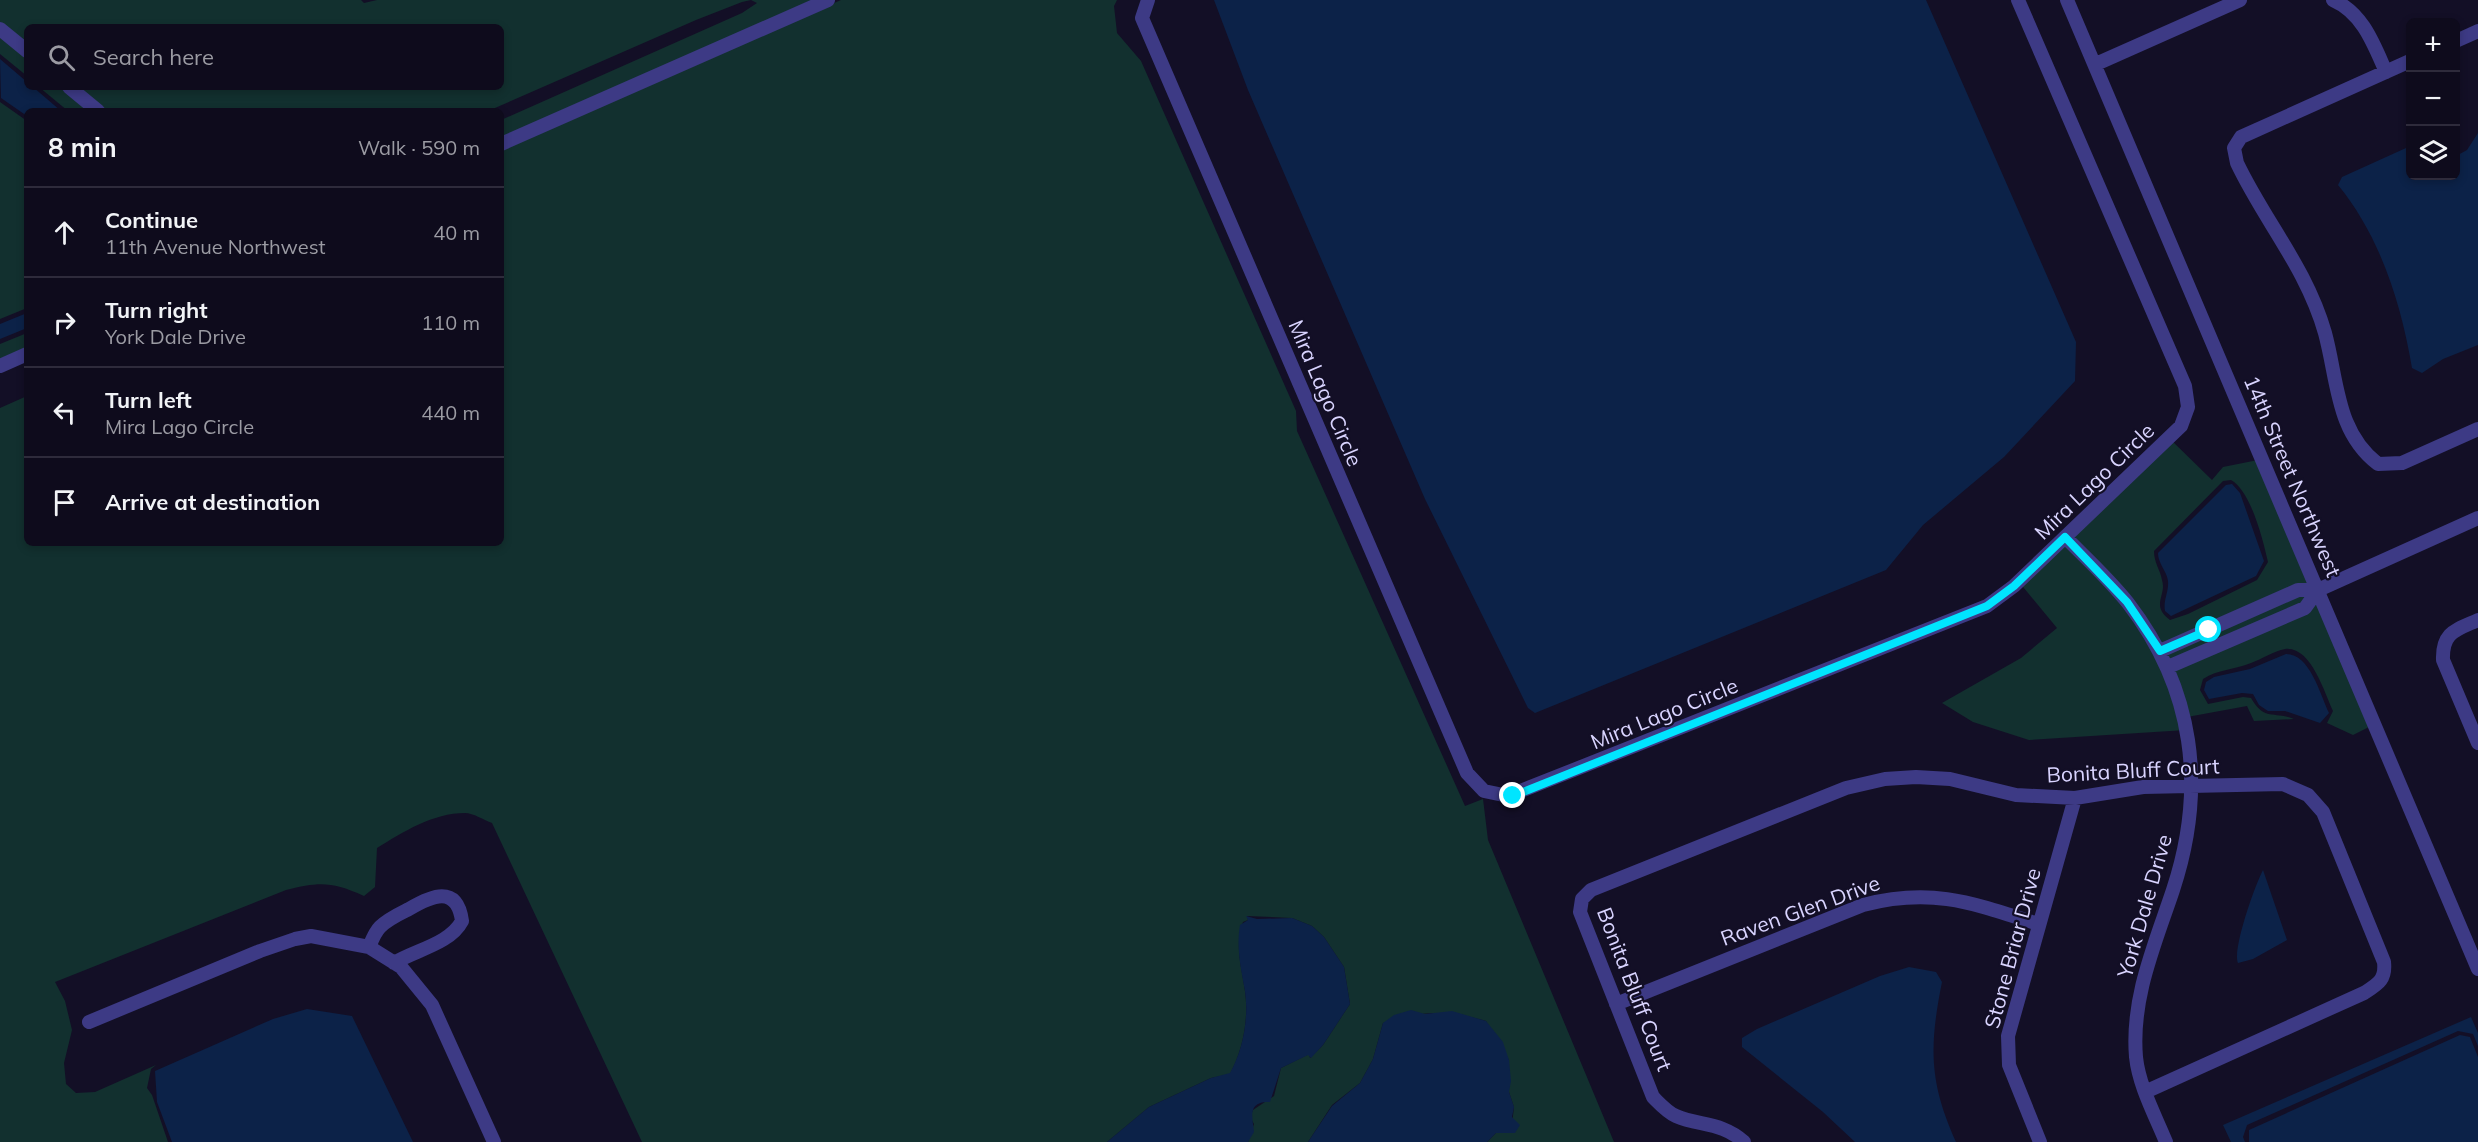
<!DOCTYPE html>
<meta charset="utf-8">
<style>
body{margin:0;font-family:Mulish,sans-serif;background:#171425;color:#f1f3f6}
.controls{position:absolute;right:18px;top:18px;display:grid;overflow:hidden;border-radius:9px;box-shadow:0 3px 9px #0003}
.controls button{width:54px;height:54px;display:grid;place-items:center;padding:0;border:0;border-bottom:2px solid #2e2b3b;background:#0e0b1c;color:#f1f3f6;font:30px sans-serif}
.stop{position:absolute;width:18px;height:18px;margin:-14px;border:4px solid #00e5ff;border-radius:50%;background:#fff}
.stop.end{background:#00e5ff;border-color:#fff;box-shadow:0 2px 6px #0008}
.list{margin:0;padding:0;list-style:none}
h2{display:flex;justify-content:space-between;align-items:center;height:78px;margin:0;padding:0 24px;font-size:26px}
h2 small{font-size:20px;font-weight:400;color:#9b9ba3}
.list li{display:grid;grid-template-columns:39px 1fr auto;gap:18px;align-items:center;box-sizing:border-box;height:90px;padding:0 24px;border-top:2px solid #2e2b3b}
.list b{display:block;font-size:22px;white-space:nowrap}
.list p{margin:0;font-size:20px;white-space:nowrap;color:#9b9ba3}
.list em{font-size:20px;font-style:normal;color:#9b9ba3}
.icon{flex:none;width:33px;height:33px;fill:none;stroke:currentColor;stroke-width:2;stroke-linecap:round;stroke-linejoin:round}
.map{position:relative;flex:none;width:2478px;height:1142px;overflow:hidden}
.search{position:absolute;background:#0e0b1c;box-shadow:0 3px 9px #0003;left:24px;top:24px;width:480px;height:66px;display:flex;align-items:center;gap:15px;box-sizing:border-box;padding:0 21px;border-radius:9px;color:#9b9ba3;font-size:22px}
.panel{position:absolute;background:#0e0b1c;box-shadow:0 3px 9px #0003;left:24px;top:108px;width:480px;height:438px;border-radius:9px}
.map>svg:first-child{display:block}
.green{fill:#12302f;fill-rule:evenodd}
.water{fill:#0c2248}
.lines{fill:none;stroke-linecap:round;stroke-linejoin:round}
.minor{stroke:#3d3a85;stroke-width:14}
.route{stroke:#00e5ff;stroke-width:8}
.labels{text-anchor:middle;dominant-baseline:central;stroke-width:4.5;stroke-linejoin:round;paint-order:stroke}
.street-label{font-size:21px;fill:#d9d4ff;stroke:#130f26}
</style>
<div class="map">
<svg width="2478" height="1142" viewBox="0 0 2478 1142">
<rect width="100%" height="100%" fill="#130f26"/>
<!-- green -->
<path class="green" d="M0 0H361L364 3 377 0H814L501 138V120L742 13 757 3 751 0 742 2 696 20 488 111H106L77 87H501V27H27V45L0 22Z
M841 0H1117L1114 6 1117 33 1141 61 1296 411 1297 431 1465 806 1483 799 1488 840 1614 1142H1487L1496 1133H1511L1514 1107 1509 1092V1060L1486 1021C1446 1009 1421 1011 1383 1023L1373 1059 1360 1083 1332 1105 1308 1142H1248L1254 1124 1250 1117 1253 1110 1274 1096 1281 1068 1309 1054 1310 1058 1323 1045 1350 1004 1344 967 1324 937 1312 926 1292 918 1247 916 1248 920 1243 922C1234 945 1242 968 1245 991 1249 1019 1243 1050 1230 1074L1211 1078 1149 1107 1107 1142H642L492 823C484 820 473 813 465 813 433 813 403 832 377 848L375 887 364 896C331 881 319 882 286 890L55 982 65 1001 72 1030 64 1063 66 1084 76 1093 95 1092 156 1065 151 1069 147 1088 152 1095 168 1142H0V408L27 396V543H501V150Z
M0 35 27 58V76L0 54Z
M39 87H62L90 111H68Z
M0 102 27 121V308L0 319Z
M27 333V348L0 360V344Z
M2170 439 2212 480 2223 467 2258 460 2311 584 2299 595 2317 600 2371 726 2353 735 2327 723 2333 711C2324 692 2311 646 2285 649 2274 651 2262 659 2251 663 2234 670 2218 669 2203 679L2200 690 2208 704 2243 697 2251 698C2264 721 2273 711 2294 719L2254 721 2247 706 2187 717 2186 730 2029 740 1973 722 1942 703 2021 658 2057 628 2019 582ZM2231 480C2251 491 2263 540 2268 562L2257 580 2188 614 2170 620C2150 605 2167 596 2162 580 2160 569 2154 563 2154 551L2223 481Z"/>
<!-- water -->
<path class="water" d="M1214 0H1926L2076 342 2075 381 2004 457 1923 525 1886 570 1535 713 1528 708 1425 499 1248 90Z
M0 59 27 82V87H33L61 111H27V116L1 98Z
M2478 133V345L2443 359 2422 373 2412 368C2401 303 2380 236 2338 185L2342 177 2406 148 2410 149V176H2456V156L2467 150Z
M27 313V328L0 339V324Z
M2232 484 2240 493 2264 561 2256 576 2171 616 2165 611C2163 600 2169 592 2168 581 2167 571 2158 564 2158 553L2226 485Z
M2286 654C2310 654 2320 694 2329 713L2320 723 2285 711H2268L2259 705 2253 694 2242 693 2209 699 2204 690 2206 682 2214 677 2250 669Z
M2263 870 2287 940 2253 959 2238 963C2232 950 2255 885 2263 870Z
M1246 916 1257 919 1292 918 1312 926 1324 937 1344 967 1350 1004 1323 1045 1311 1058 1308 1055 1281 1068 1270 1102C1246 1101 1253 1119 1254 1132L1248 1142H1107L1149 1107 1211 1078 1230 1073C1243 1050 1249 1018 1245 991 1241 969 1236 948 1240 925L1248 920Z
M1909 967 1936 972 1942 982C1929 1047 1929 1082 1956 1142H1855L1823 1112 1742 1047V1038L1757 1029 1880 976Z
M307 1009 352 1016 413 1142H172L157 1102 155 1071 273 1019Z
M1411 1010 1425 1014 1452 1011 1486 1021 1503 1042 1509 1060 1511 1081 1509 1092 1514 1107 1512 1117 1520 1125 1515 1133H1496L1487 1142H1308L1332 1106 1360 1083 1373 1059 1383 1023 1394 1015Z
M2471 1017 2478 1033V1046L2473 1034 2458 1031 2247 1125 2243 1137 2245 1142H2231L2223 1125Z
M2460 1035 2470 1037 2478 1057V1142H2249V1130Z"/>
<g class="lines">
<!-- minor -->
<path class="minor" d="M1148 0 1142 18 1467 773 1484 791 1508 796 1987 606 2014 586 2181 426 2188 407 2185 386 2018 0
M2067 0 2478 969
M2333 0C2363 13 2374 45 2386 72
M0 29 27 51
M2456 41 2478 31
M2410 61 2241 137 2234 148 2237 163C2265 222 2306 267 2325 333 2338 381 2336 432 2378 464L2402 463 2478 429
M2096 64 2240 0
M69 87 98 111
M501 144 828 0
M0 366 27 354
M2065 537C2086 558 2109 579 2128 603 2194 689 2207 787 2173 890 2155 944 2131 998 2136 1057 2139 1086 2155 1115 2166 1142
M2478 620C2456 630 2442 632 2443 660L2478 743
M2160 651 2298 590H2318L2478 518
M2168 667 2305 608 2318 590
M369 947C372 940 375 932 380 927 388 919 399 914 409 909 431 896 457 884 462 921 450 944 415 950 394 963
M1616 1004 1863 905C1932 887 1973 903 2038 924
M89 1022 260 951 295 939 311 936 369 947 401 967 432 1005 494 1142
M1744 1142C1722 1122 1699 1126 1676 1116 1667 1112 1660 1104 1653 1097L1580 912 1582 899 1591 890 1846 788 1885 779 1916 777 1950 779 2016 795 2075 798 2143 787 2283 784 2308 795 2323 812 2384 962C2386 980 2378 984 2364 993L2145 1092
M2040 1142 2009 1065 2008 1036 2075 798"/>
</g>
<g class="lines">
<!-- route -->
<path class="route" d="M1513 796 1987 606 2014 586 2065 537 2127 602 2160 651 2209 630"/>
</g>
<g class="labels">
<!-- street labels -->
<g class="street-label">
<text transform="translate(1326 393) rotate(67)">Mira Lago Circle</text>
<text transform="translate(2293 476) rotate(67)">14th Street Northwest</text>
<text transform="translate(2094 481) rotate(-44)">Mira Lago Circle</text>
<text transform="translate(1664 713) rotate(-22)">Mira Lago Circle</text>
<text transform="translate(2133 770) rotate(-3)">Bonita Bluff Court</text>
<text transform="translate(2144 906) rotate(-74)">York Dale Drive</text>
<text transform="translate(1800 910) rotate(-20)">Raven Glen Drive</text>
<text transform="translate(2012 948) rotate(-75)">Stone Briar Drive</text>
<text transform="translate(1635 989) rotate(69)">Bonita Bluff Court</text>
</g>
</g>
</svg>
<div class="controls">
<button>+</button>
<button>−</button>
<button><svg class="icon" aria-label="layers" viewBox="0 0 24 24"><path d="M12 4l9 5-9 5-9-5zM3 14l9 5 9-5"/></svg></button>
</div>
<div class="stop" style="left:2209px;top:630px"></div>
<div class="stop end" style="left:1513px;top:796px"></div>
<div class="search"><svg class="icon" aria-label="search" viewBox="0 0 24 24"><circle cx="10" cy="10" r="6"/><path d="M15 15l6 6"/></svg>Search here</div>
<section class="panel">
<h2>8 min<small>Walk · 590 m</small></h2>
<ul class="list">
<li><svg class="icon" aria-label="ahead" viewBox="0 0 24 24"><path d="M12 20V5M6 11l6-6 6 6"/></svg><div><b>Continue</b><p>11th Avenue Northwest</p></div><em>40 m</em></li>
<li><svg class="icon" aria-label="right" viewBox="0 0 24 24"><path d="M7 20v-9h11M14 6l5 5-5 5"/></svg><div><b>Turn right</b><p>York Dale Drive</p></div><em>110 m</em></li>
<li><svg class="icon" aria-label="left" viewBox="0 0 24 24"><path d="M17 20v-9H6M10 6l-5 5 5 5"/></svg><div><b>Turn left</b><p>Mira Lago Circle</p></div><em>440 m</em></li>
<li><svg class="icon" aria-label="arrive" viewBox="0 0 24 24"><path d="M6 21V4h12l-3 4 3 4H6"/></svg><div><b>Arrive at destination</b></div></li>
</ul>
</section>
</div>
